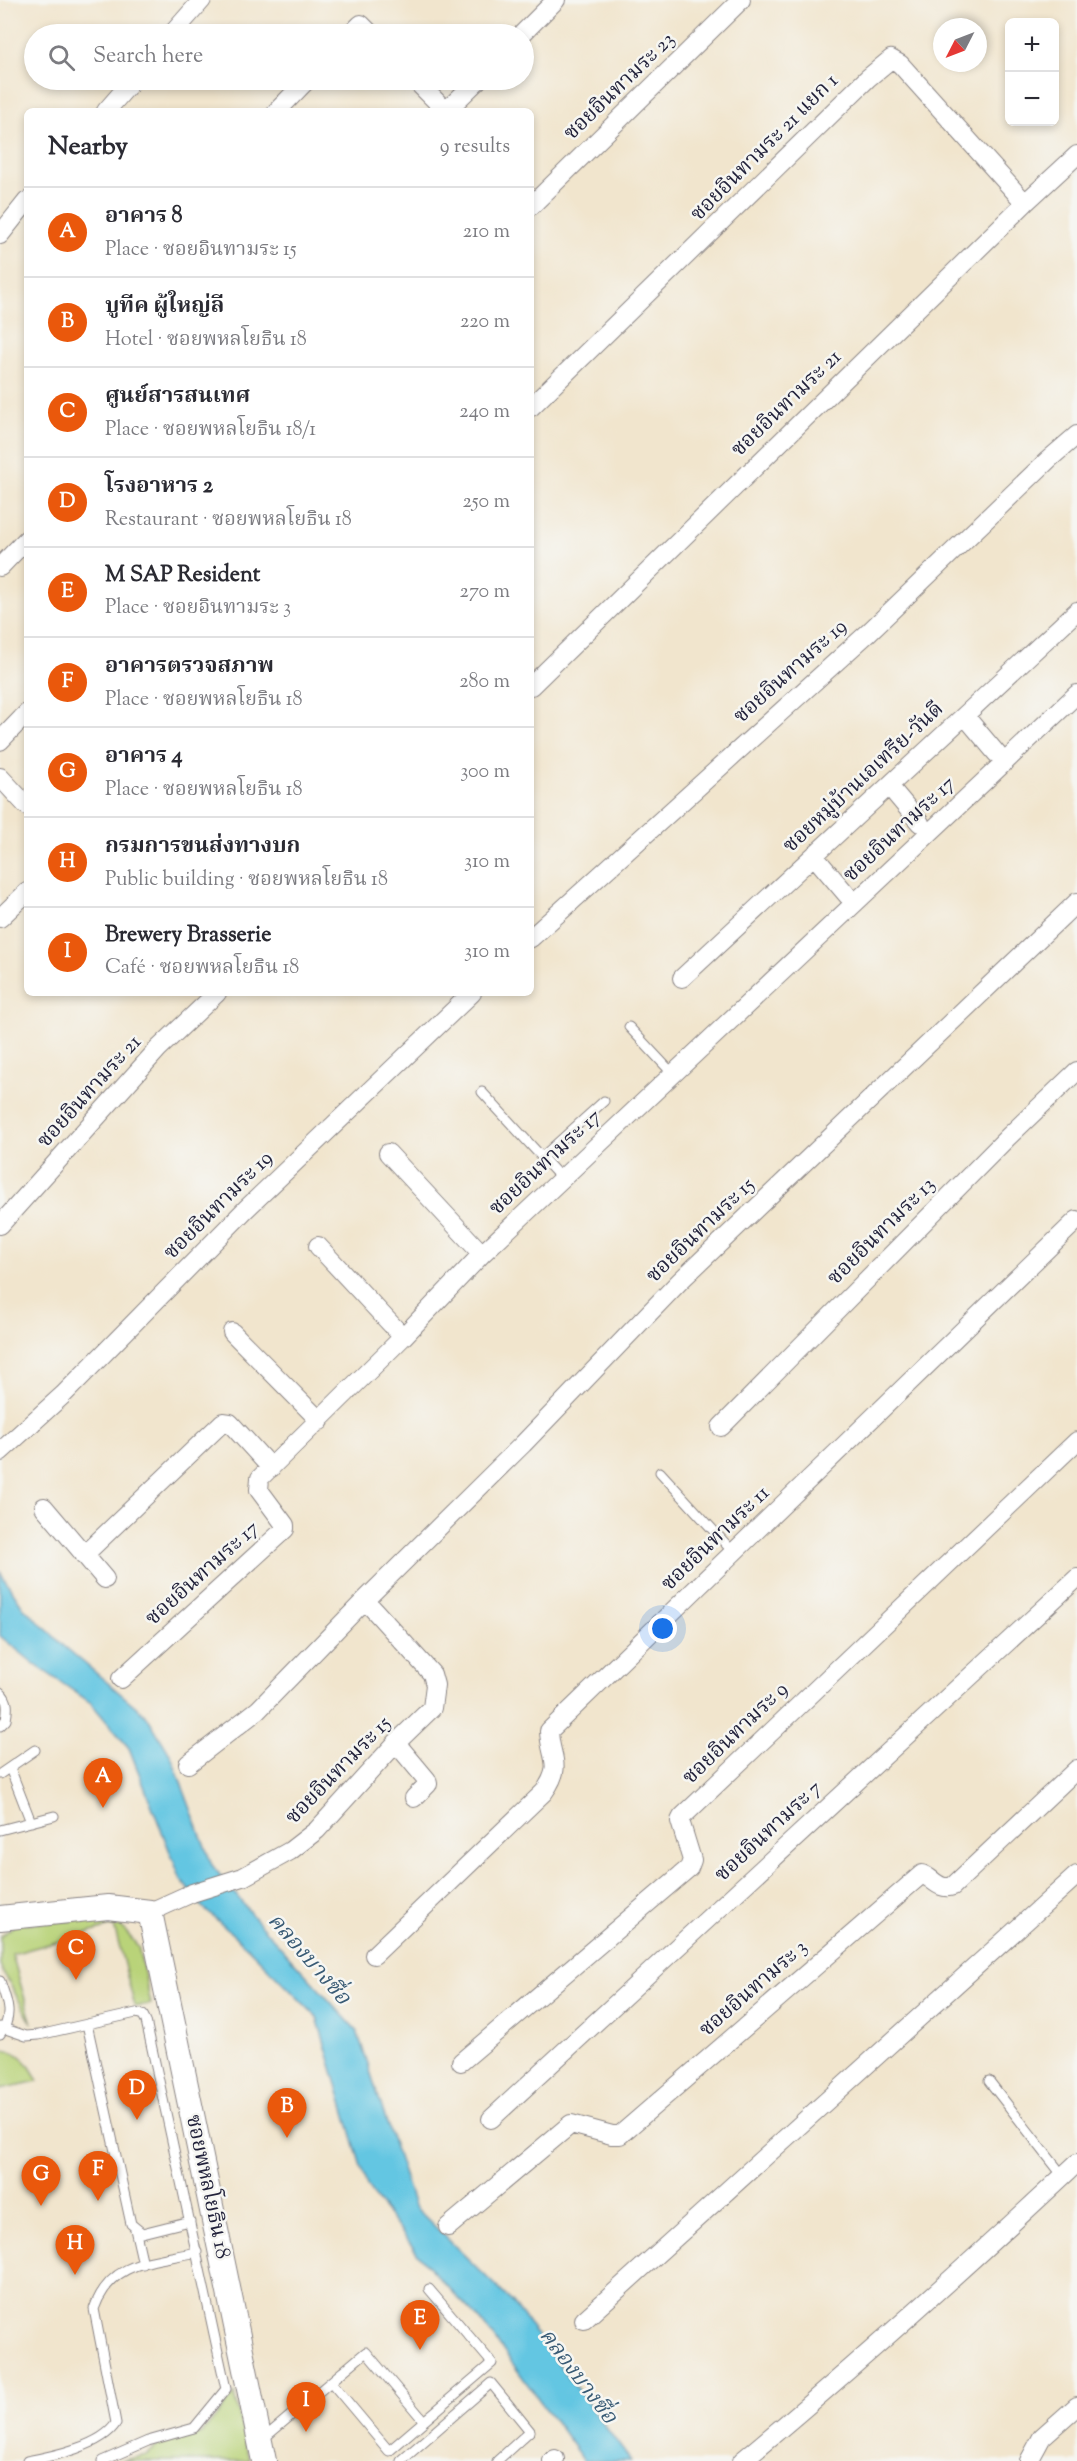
<!DOCTYPE html>
<meta charset="utf-8">
<style>
body{margin:0;font-family:"Sorts Mill Goudy","Noto Serif Thai",serif;background:#f2f2f3;color:#2b2b33}
.controls{position:absolute;right:18px;top:18px;display:grid;overflow:hidden;border-radius:9px;box-shadow:0 3px 9px #0003}
.controls button{width:54px;height:54px;display:grid;place-items:center;padding:0;border:0;border-bottom:2px solid #e1e1e2;background:#fff;color:#2b2b33;font:30px sans-serif}
.compass{position:absolute;left:933px;top:18px;width:54px;height:54px;border-radius:50%;background:#fff;box-shadow:0 3px 9px #0003;rotate:228deg}
.you{position:absolute;left:663px;top:1629px;width:21px;height:21px;margin:-15px;border:4px solid #fff;border-radius:50%;background:#1a73e8;box-shadow:0 0 0 9px #1a73e833}
.badge{display:grid;place-items:center;width:39px;height:39px;border-radius:50%;background:#ea580c;color:#fff;font-size:20px;font-weight:700}
.pin{position:absolute;translate:-50% -50px;filter:drop-shadow(0 2px 3px #0008)}
.pin::after{content:'';position:absolute;top:32px;width:21px;height:18px;background:inherit;clip-path:polygon(0 0,100% 0,50% 100%)}
.list{margin:0;padding:0;list-style:none}
h2{display:flex;justify-content:space-between;align-items:center;height:78px;margin:0;padding:0 24px;font-size:26px}
h2 small{font-size:20px;font-weight:400;color:#7c7c81}
.list li{display:grid;grid-template-columns:39px 1fr auto;gap:18px;align-items:center;box-sizing:border-box;height:90px;padding:0 24px;border-top:2px solid #e1e1e2}
.list b{display:block;font-size:22px;white-space:nowrap}
.list p{margin:0;font-size:20px;white-space:nowrap;color:#7c7c81}
.list em{font-size:20px;font-style:normal;color:#7c7c81}
.icon{flex:none;width:33px;height:33px;fill:none;stroke:currentColor;stroke-width:2;stroke-linecap:round;stroke-linejoin:round}
.map{position:relative;flex:none;width:1077px;height:2461px;overflow:hidden}
.search{position:absolute;background:#fff;box-shadow:0 3px 9px #0003;left:24px;top:24px;width:510px;height:66px;display:flex;align-items:center;gap:15px;box-sizing:border-box;padding:0 21px;border-radius:33px;color:#7c7c81;font-size:22px}
.panel{position:absolute;background:#fff;box-shadow:0 3px 9px #0003;left:24px;top:108px;width:510px;height:888px;border-radius:9px}
.map>svg:first-child{display:block}
.green{fill:#b9d379;stroke:#6e7a5a;stroke-width:1.5}
.water{fill:#64c6e2;stroke:#43748e;stroke-width:1.5}
.lines{fill:none;stroke-linecap:round;stroke-linejoin:round}
.service-casing{stroke:#8a8484;stroke-width:11}
.minor-casing{stroke:#8a8484;stroke-width:20}
.tertiary-casing{stroke:#8a8484;stroke-width:26}
.service{stroke:#fff;stroke-width:9}
.minor{stroke:#fff;stroke-width:18}
.tertiary{stroke:#fff;stroke-width:24}
.labels{text-anchor:middle;dominant-baseline:central;stroke-width:5;stroke-linejoin:round;paint-order:stroke}
.street-label{font-size:21px;fill:#22223b;stroke:#f6f6f2}
.water-label{font-size:22px;font-style:italic;fill:#395b75;stroke:#f6f6f2}
</style>
<div class="map">
<svg width="1077" height="2461" viewBox="0 0 1077 2461">
<rect width="100%" height="100%" fill="#f6f6f2"/>
<filter id="ink" filterUnits="userSpaceOnUse"><feTurbulence type="fractalNoise" baseFrequency=".0167" numOctaves="2"/><feDisplacementMap in="SourceGraphic" scale="12" xChannelSelector="R" yChannelSelector="G"/><feConvolveMatrix kernelMatrix="1 2 1 2 8 2 1 2 1" color-interpolation-filters="sRGB"/></filter>
<filter id="wash" filterUnits="userSpaceOnUse"><feTurbulence type="fractalNoise" baseFrequency=".008" numOctaves="4" result="noise"/><feDisplacementMap in="SourceGraphic" scale="24" xChannelSelector="R" yChannelSelector="G"/><feGaussianBlur stdDeviation="1.35" result="paint"/><feColorMatrix in="noise" values="0 0 0 0 0 0 0 0 0 0 0 0 0 0 0 0 0 1.4 0 .05"/><feComposite in="paint" operator="in"/></filter>
<g filter="url(#wash)">
<rect width="100%" height="100%" fill="#f1e5cd"/>
<!-- green -->
<path class="green" d="M114 1918 138 1946 151 2004 135 2007 114 1926 12 1954 32 2024 0 1966V1937L16 1924Z
M0 2050C20 2049 30 2065 38 2081L0 2089Z
M235 2394 249 2461H119L147 2455 161 2443 202 2433Z"/>
<!-- water -->
<path class="water" d="M0 1572 23 1607 64 1646 147 1716 171 1756 212 1865 256 1920 357 2031 414 2206 513 2303 631 2461H584L485 2326 425 2263 367 2187 317 2017 248 1948 200 1905 181 1880 129 1748 91 1703 37 1666 0 1636Z"/>
</g>
<g filter="url(#ink)">
<g class="lines">
<!-- service casing -->
<g class="service-casing">
<path id="service" d="M629 1027 673 1074
M482 1092 562 1179
M542 1157 604 1101
M660 1472 735 1554
M0 1692C9 1700 8 1709 6 1720L0 1726
M10 1768 31 1822
M0 1774 35 1750
M0 1830 54 1816
M0 1981C7 2001 14 2016 0 2034
M87 2024 131 2224 142 2233 190 2221
M0 2027 26 2036 39 2035 136 2013 143 2015 146 2021 226 2389 194 2428 148 2441 102 2461
M989 2081 1063 2176
M135 2229 143 2264
M424 2421 492 2363 429 2289
M263 2439 366 2352 424 2421 389 2451 331 2382
M27 2461C53 2456 102 2446 116 2423L94 2309C111 2260 152 2262 197 2252
M401 2461 491 2383 530 2431 497 2461"/>
</g>
<!-- minor casing -->
<g class="minor-casing">
<path id="minor" d="M172 34 202 0
M351 34 361 24 371 34
M522 34 556 0
M415 80 446 111
M106 111 133 80
M277 111 307 80
M446 111 478 80
M531 206 741 0
M0 235 27 201
M531 407 868 78 891 59 900 64 1025 203
M0 567 27 539
M531 686 1025 203 1077 155
M965 716 997 754
M0 741 27 713
M0 777 27 806
M889 786 920 823
M814 856 848 896
M0 918 27 892
M531 938 868 633 1048 460 1077 435
M682 978 1077 611
M388 1153 482 1254
M0 1225 158 1049 217 993
M318 1246 403 1337
M232 1332 320 1421
M721 1427 1008 1137 1077 1071
M0 1452 63 1395 246 1209 472 993
M44 1507 105 1579
M84 1555 223 1422 230 1423 271 1468
M121 1679 285 1529V1525L259 1490 260 1478 403 1337 482 1254 1077 694
M396 1743 427 1780 428 1784 414 1798
M188 1764 258 1710 365 1600 523 1444 680 1281 1077 902
M150 1912 192 1893 243 1877 290 1851 317 1830 396 1743 432 1708 435 1685 432 1674 365 1600
M374 1955 544 1792C564 1764 550 1759 549 1731L1077 1220
M461 2062 689 1868 692 1860 680 1821 682 1817 1077 1441
M491 2119 1077 1578
M448 2227 571 2124 612 2135H620L922 1874C933 1878 939 1891 953 1886L1077 1769
M584 2320 1077 1875
M552 2461 555 2459
M742 2461C857 2365 968 2265 1077 2163
M1029 2461 1042 2437 1077 2406"/>
</g>
<!-- tertiary casing -->
<g class="tertiary-casing">
<path id="tertiary" d="M0 1918 108 1907 150 1912 264 2461"/>
</g>
<!-- service -->
<use href="#service" class="service"/>
<!-- minor -->
<use href="#minor" class="minor"/>
<!-- tertiary -->
<use href="#tertiary" class="tertiary"/>
</g>
</g>
<g class="labels">
<!-- street labels -->
<g class="street-label">
<text transform="translate(620 87) rotate(-44)">ซอยอินทามระ 23</text>
<text transform="translate(765 148) rotate(-45)">ซอยอินทามระ 21 แยก 1</text>
<text transform="translate(787 404) rotate(-44)">ซอยอินทามระ 21</text>
<text transform="translate(791 672) rotate(-42)">ซอยอินทามระ 19</text>
<text transform="translate(864 778) rotate(-43)">ซอยหมู่บ้านเอเทรีย-วันดี</text>
<text transform="translate(900 830) rotate(-43)">ซอยอินทามระ 17</text>
<text transform="translate(90 1092) rotate(-48)">ซอยอินทามระ 21</text>
<text transform="translate(546 1163) rotate(-43)">ซอยอินทามระ 17</text>
<text transform="translate(219 1206) rotate(-45)">ซอยอินทามระ 19</text>
<text transform="translate(701 1231) rotate(-44)">ซอยอินทามระ 15</text>
<text transform="translate(882 1232) rotate(-45)">ซอยอินทามระ 13</text>
<text transform="translate(716 1539) rotate(-44)">ซอยอินทามระ 11</text>
<text transform="translate(203 1574) rotate(-42)">ซอยอินทามระ 17</text>
<text transform="translate(736 1734) rotate(-44)">ซอยอินทามระ 9</text>
<text transform="translate(339 1771) rotate(-46)">ซอยอินทามระ 15</text>
<text transform="translate(769 1832) rotate(-43)">ซอยอินทามระ 7</text>
<text transform="translate(754 1989) rotate(-41)">ซอยอินทามระ 3</text>
<text transform="translate(207 2187) rotate(78)">ซอยพหลโยธิน 18</text>
</g>
<!-- water labels -->
<g class="water-label">
<text transform="translate(308 1960) rotate(49)">คลองบางซื่อ</text>
<text transform="translate(577 2377) rotate(53)">คลองบางซื่อ</text>
</g>
</g>
</svg>
<div class="controls">
<button>+</button>
<button>−</button>
</div>
<svg class="compass" viewBox="-18 -18 36 36"><path d="M0-13l5 13h-10z" fill="#e53935"/><path d="M0 13l5-13h-10z" fill="#7c7c81"/></svg>
<div class="you"></div>
<div class="pin badge" style="left:103px;top:1808px">A</div>
<div class="pin badge" style="left:287px;top:2138px">B</div>
<div class="pin badge" style="left:76px;top:1980px">C</div>
<div class="pin badge" style="left:137px;top:2120px">D</div>
<div class="pin badge" style="left:420px;top:2350px">E</div>
<div class="pin badge" style="left:98px;top:2201px">F</div>
<div class="pin badge" style="left:41px;top:2206px">G</div>
<div class="pin badge" style="left:75px;top:2275px">H</div>
<div class="pin badge" style="left:306px;top:2432px">I</div>
<div class="search"><svg class="icon" aria-label="search" viewBox="0 0 24 24"><circle cx="10" cy="10" r="6"/><path d="M15 15l6 6"/></svg>Search here</div>
<section class="panel">
<h2>Nearby<small>9 results</small></h2>
<ul class="list">
<li><span class="badge">A</span><div><b>อาคาร 8</b><p>Place · ซอยอินทามระ 15</p></div><em>210 m</em></li>
<li><span class="badge">B</span><div><b>บูทีค ผู้ใหญ่ลี</b><p>Hotel · ซอยพหลโยธิน 18</p></div><em>220 m</em></li>
<li><span class="badge">C</span><div><b>ศูนย์สารสนเทศ</b><p>Place · ซอยพหลโยธิน 18/1</p></div><em>240 m</em></li>
<li><span class="badge">D</span><div><b>โรงอาหาร 2</b><p>Restaurant · ซอยพหลโยธิน 18</p></div><em>250 m</em></li>
<li><span class="badge">E</span><div><b>M SAP Resident</b><p>Place · ซอยอินทามระ 3</p></div><em>270 m</em></li>
<li><span class="badge">F</span><div><b>อาคารตรวจสภาพ</b><p>Place · ซอยพหลโยธิน 18</p></div><em>280 m</em></li>
<li><span class="badge">G</span><div><b>อาคาร 4</b><p>Place · ซอยพหลโยธิน 18</p></div><em>300 m</em></li>
<li><span class="badge">H</span><div><b>กรมการขนส่งทางบก</b><p>Public building · ซอยพหลโยธิน 18</p></div><em>310 m</em></li>
<li><span class="badge">I</span><div><b>Brewery Brasserie</b><p>Café · ซอยพหลโยธิน 18</p></div><em>310 m</em></li>
</ul>
</section>
</div>
